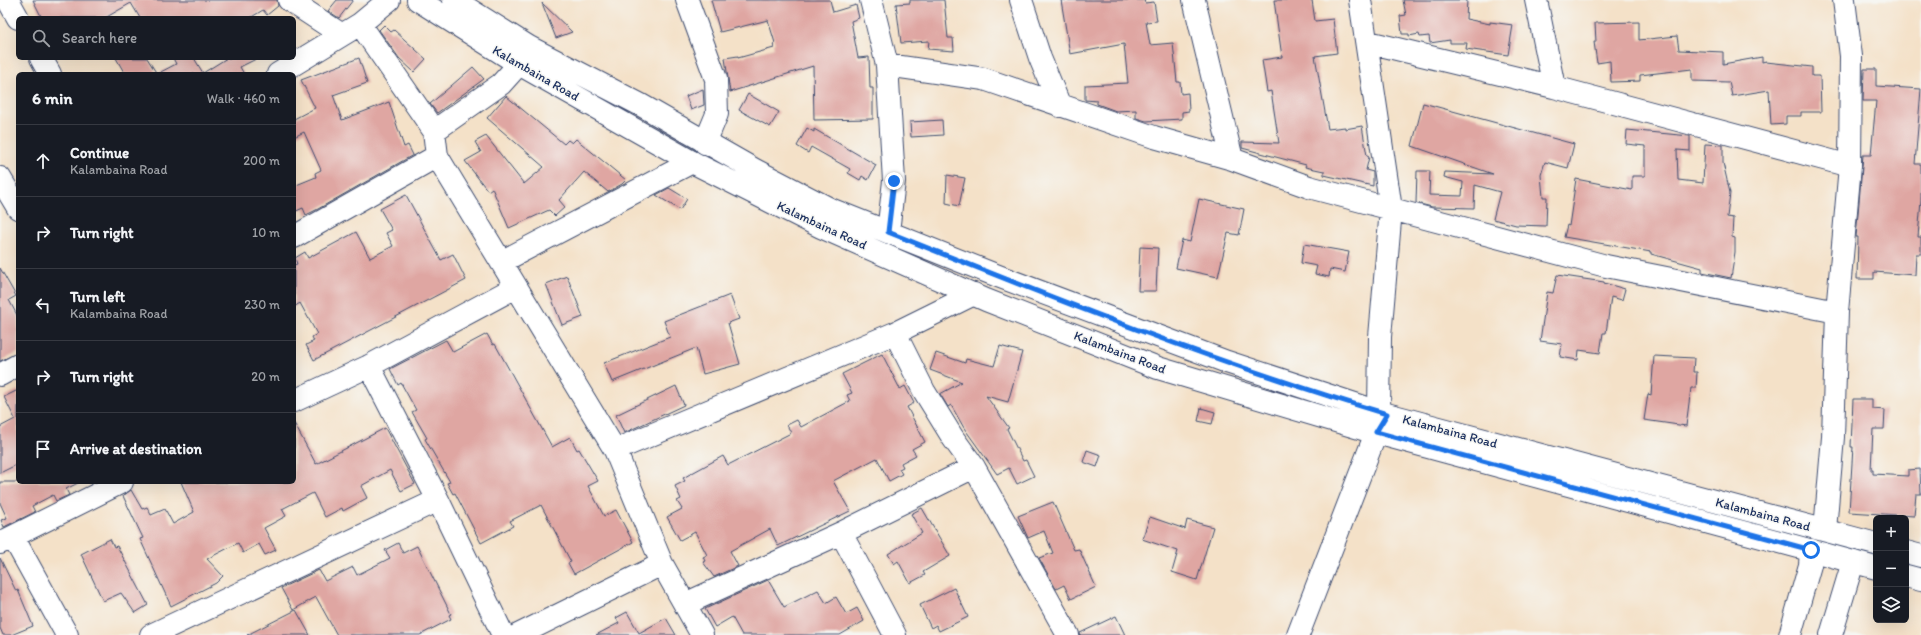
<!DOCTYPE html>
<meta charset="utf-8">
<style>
body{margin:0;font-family:Itim,sans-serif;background:#242831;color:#f1f3f6}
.controls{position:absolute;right:12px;bottom:12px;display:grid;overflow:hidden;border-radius:6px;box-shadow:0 4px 16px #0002}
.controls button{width:36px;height:36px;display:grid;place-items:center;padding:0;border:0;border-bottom:1px solid #363941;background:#171b24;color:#f1f3f6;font:20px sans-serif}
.stop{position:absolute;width:12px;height:12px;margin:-9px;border:3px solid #1a73e8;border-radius:50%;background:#fff}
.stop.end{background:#1a73e8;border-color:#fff;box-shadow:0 1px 4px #0008}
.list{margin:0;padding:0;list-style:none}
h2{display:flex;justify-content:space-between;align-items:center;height:52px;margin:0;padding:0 16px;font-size:17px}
h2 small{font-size:13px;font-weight:400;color:#9ea1a6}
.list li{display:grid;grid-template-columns:26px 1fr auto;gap:12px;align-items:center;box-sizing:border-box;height:72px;padding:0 16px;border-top:1px solid #363941}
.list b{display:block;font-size:15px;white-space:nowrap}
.list p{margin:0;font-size:13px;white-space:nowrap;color:#9ea1a6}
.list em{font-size:13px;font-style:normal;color:#9ea1a6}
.icon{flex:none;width:22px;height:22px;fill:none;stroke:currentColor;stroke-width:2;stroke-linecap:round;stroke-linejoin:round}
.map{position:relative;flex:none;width:1921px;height:635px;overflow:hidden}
.search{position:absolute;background:#171b24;box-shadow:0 4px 16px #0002;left:16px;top:16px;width:280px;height:44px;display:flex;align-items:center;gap:10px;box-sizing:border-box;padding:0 14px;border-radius:6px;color:#9ea1a6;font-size:15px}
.panel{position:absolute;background:#171b24;box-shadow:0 4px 16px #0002;left:16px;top:72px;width:280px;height:412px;border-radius:6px}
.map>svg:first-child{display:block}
.building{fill:#dfa6a2}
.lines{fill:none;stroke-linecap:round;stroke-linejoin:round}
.minor-casing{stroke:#3c4a6e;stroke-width:24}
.major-casing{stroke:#3c4a6e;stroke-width:24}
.minor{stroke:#fff;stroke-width:22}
.major{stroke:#fff;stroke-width:22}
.route{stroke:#1a73e8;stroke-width:5}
.labels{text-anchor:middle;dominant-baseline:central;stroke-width:3;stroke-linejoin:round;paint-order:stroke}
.street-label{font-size:13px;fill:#1b2f5e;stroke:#f6f6f2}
</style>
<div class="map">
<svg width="1921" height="635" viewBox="0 0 1921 635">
<rect width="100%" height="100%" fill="#f6f6f2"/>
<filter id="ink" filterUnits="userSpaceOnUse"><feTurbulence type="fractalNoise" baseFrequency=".025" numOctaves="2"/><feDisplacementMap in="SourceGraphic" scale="8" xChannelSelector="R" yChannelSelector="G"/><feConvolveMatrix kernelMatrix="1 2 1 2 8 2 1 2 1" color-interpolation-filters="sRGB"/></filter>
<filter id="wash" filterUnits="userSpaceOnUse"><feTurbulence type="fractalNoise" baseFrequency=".012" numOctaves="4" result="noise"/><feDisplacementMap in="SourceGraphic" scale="16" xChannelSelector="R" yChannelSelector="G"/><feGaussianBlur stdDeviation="0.9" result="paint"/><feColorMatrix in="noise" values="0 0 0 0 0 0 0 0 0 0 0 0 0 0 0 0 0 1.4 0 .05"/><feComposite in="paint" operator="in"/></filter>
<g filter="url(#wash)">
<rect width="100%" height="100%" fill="#f4e1c8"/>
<g id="blocks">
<!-- building -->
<path class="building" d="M33 0H277L278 6 267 15 263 10 250 18H140L131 3 105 18H42Z
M337 0H353L339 18 328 11Z
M711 0H830L833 12 856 5 859 18 851 21 858 58 869 57 870 88H873V119L814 120 813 66 730 92 725 58 738 56V58L774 48 773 44 775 43 768 20 720 32Z
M910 0H944L948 38H953L954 51 928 49 929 41 901 43 896 4 910 3Z
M1061 0H1144L1145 3 1154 2 1157 21 1146 22 1150 45 1173 43 1177 82H1180L1181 94 1188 93 1189 111 1182 112V119L1146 121 1136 118V110L1116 111 1097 104V101L1085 100V85L1128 83 1124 44 1070 54Z
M1274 0H1312L1315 21 1333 19 1337 53 1315 56 1328 129 1345 127V129L1362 126 1367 156 1369 157 1366 170 1373 172V186L1324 175V171L1305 167 1306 165 1242 148V142L1279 143 1271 91 1267 92 1262 60 1282 57Z
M1403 0H1467L1466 19 1490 24V22L1513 25 1508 55 1466 49 1467 43H1450V40L1430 43 1429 36 1420 37 1419 34 1409 36V34H1402L1400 16 1406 15Z
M542 3 572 32 556 38Z
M1639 22V40L1677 36 1679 50 1723 52V64L1762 57V62L1766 61V62L1812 67V76H1820L1821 112H1801V116H1786V124L1771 125 1769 90 1732 96 1729 82 1692 81V69L1640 75V81L1611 82 1610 61 1597 63 1594 42H1596L1595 23Z
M384 25 391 32 394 30 426 59 414 72 399 58 379 30Z
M116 58H147L157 74H125Z
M173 58H194L203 73 227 58H258L240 67 244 74H157L176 64Z
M359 58 367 83 333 95 342 120 389 102 404 147 408 145 413 155 318 209 306 215 303 208 294 212V186L316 177 315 173 321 170 304 132 294 137V119L315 108 301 80Z
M473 67 484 79 437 113 430 104Z
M1864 69H1876V86L1921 89 1915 164H1921V201L1918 237H1921V254H1916L1915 275 1874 272V279H1857L1858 237H1856L1863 155H1871L1876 101H1863Z
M703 89 704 105 691 110 686 96Z
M748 94 779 112 770 127 739 110Z
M506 96 564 144 568 140 572 143 576 139 626 180 622 184 608 192 584 172 559 200 565 207 555 216 549 210 509 228 492 188 488 191 465 161 481 152 475 142 486 136 524 184 544 167 487 118Z
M1423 103 1574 144 1568 168 1545 162 1541 175 1543 197H1547L1546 226 1516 225 1493 219 1500 192 1475 185 1474 208 1432 207 1416 203 1417 171H1430L1429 195 1462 196 1463 182 1444 177 1445 172 1493 174 1412 146Z
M942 120 943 135 911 137 910 122Z
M807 128 814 132V129L876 165 868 180 862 176 860 180 848 173 850 169 811 147 808 153 797 146Z
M1627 130 1690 136V151L1677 150 1678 180 1703 183 1705 144 1723 145V163L1730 193 1727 217 1733 218 1732 237 1735 238V252L1731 278 1702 272V268L1651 254V252L1564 237 1567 225 1569 226 1576 179 1632 190V176H1645V146L1626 144Z
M947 175 965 178 959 206 946 203Z
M669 188 687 199 680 210 656 195Z
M406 195 441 260 453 254 466 280 314 360 306 345 314 341 312 337 317 334 300 303 294 307V265L297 264 295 258 305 252 308 258 356 232 370 258 393 246 386 233 392 230 380 209Z
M1199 199 1244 209 1239 235 1228 233 1218 277 1176 268 1182 240 1190 242Z
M1304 244 1349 252 1345 272 1330 269 1329 277 1315 274 1317 266 1301 263Z
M1140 247 1158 248 1156 291H1138Z
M0 268 16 296 9 300 18 317V353L0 361Z
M1557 275 1604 282V283L1625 289 1622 300 1611 297 1606 333H1603L1600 353 1579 350 1578 360 1560 357 1562 344 1540 341 1547 292 1553 293Z
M567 276 583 317 562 325 546 284Z
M730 295 739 319 728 323 740 364 703 374 696 348 612 382 604 363 670 337 664 321Z
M487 334 493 345 495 344 552 447 570 437 577 450 579 449 598 481 588 486 604 516 616 510 633 542 574 574 568 563 571 562 541 505 510 521 513 526 481 543 455 493 453 494 447 483 450 482 425 439 427 438 412 412 416 410 401 383 398 385 390 369 446 340 453 352Z
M1000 346 1022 352 1008 402 986 396 1009 428 1007 429 1023 461 1026 460 1034 476 1017 484 1009 468 997 474 964 428 951 405 948 407 940 394 962 382 930 370 936 353 965 363 966 359 994 366Z
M882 354 900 389 905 386 914 403 907 407 925 442 912 449 916 455 901 463 903 467 899 469 902 474 889 481 877 458 833 481 850 511 778 546 770 529 730 551 738 566 714 577 703 562 705 561 703 557 707 555 695 532 680 540 667 517 682 509 677 501 681 499 675 486 685 481 683 478 723 456 728 465 791 433 787 425 797 420 801 427 850 401 847 395 852 393 842 374Z
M1654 356 1694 358 1693 372H1697L1696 388H1691L1686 426 1644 420 1648 394 1651 395Z
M676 386 684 405 624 433 616 415Z
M18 390V464L0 473V427L15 419 4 397Z
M1853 399H1872V409L1885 410 1884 429H1873L1871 470H1873V474L1908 476V470L1920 469 1921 494H1916L1914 516 1849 512 1853 447H1851Z
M1201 408 1215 412 1212 424 1198 421Z
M294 423 316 464 385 428 415 484 401 491 390 470 361 486 367 498 343 511 342 508 325 517 313 493 282 509 286 516 264 528 276 550 265 555 259 544 243 553 238 543 207 559 223 576 216 583 171 606 140 539 143 538 123 496 131 490 142 509 147 507 151 515 165 509 173 524 194 512 181 482H294Z
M1087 450 1101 455 1097 467 1083 462Z
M0 482H80L66 489 69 495 56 501 53 495 32 506 35 512 4 527 1 520 7 518 0 503Z
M1053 502 1074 550 1079 549 1096 587 1071 599 1064 585 1056 589 1039 558 1053 553 1044 531 1028 538 1018 516Z
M922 508 950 556 923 572 925 575 910 583 898 561 894 564 888 554 922 533 911 514Z
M1150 517 1185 529 1187 520 1213 527 1197 580 1172 572 1178 551 1142 539Z
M110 539 114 547 117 546 148 605 135 613 121 593 103 601 81 554Z
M398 543 403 553 417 546 451 614 449 615 451 619 420 635H337L316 597 293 610 281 588 319 570 325 581 353 567 357 575 390 558 385 550Z
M0 558 16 591 18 590 33 626 11 635H3L0 628Z
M768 580 784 607 818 590 826 603 836 597 846 614 857 608 864 621 840 635H742L732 617 715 627 705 609Z
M954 588 968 617 939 631 936 625 931 628 920 605Z
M296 610 310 635H247Z
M627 612 639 633 666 618 676 635H596L619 623 616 618Z
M1116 616 1125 635H1080V633Z"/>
</g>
</g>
<g filter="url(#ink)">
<use href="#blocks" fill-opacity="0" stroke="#3c4a6e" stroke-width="1"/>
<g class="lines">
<!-- minor casing -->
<g class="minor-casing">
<path id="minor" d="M8 0 18 18
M289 0 342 35
M687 0 716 79 717 114 705 143
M871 0 887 65 894 181 888 232
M1021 0 1040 58 1060 106
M1194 0 1232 159
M1360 0 1391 209 1380 337 1379 412
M1536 0 1554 87
M360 24 434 131 437 156 615 450 662 564 702 635
M1368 42 1554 87 1850 166
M41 58 50 74
M887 65 984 79 1154 137 1232 159 1309 187 1606 266 1837 312
M278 74 360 24 389 0
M434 131 501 84 519 64
M0 178 18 208
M294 237 437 156
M501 262 692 162
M895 333 924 391 953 438 974 467 1068 635
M369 366 438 500 503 635
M0 375 18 365
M294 401 369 366 516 287
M615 450 895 333 974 294
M1825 530 1833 437 1837 312 1850 166 1851 56 1844 0
M841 533 974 467
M13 537 67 635
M0 543 122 482
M685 604 841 533 895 635
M151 635 438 500
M518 635 662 564
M1298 635 1376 433 1385 417
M1790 635 1810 565 1811 550
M1831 635 1853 562"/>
</g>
<!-- major casing -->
<g class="major-casing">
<path id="major" d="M418 0 519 64 692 162 821 227 986 300 1158 368 1376 433 1876 568
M454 0 529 47 641 105 755 170 830 209 998 276 1227 362 1379 412 1876 544
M1906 552 1921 556
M1906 576 1921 580"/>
</g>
<!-- minor -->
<use href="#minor" class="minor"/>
<!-- major -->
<use href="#major" class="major"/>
</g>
</g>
<g class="lines" filter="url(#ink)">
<!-- route -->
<path class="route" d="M894 181 888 232C1052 298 1218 364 1387 414L1376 432 1811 550"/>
</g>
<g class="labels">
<!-- street labels -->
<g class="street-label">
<text transform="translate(536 73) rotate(30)">Kalambaina Road</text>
<text transform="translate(822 225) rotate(25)">Kalambaina Road</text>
<text transform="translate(1120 352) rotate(21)">Kalambaina Road</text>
<text transform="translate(1450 431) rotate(15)">Kalambaina Road</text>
<text transform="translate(1763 514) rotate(15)">Kalambaina Road</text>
</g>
</g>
</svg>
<div class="controls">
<button>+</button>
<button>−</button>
<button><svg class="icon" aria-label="layers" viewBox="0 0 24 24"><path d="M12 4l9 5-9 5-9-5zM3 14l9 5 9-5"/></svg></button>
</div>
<div class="stop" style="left:1811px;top:550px"></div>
<div class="stop end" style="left:894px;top:181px"></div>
<div class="search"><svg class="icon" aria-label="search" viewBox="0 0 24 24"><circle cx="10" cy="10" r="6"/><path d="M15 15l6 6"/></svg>Search here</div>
<section class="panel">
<h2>6 min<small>Walk · 460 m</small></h2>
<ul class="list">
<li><svg class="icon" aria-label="ahead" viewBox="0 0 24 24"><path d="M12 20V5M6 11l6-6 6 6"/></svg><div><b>Continue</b><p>Kalambaina Road</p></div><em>200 m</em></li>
<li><svg class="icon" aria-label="right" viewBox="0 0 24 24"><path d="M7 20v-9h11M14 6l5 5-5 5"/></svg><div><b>Turn right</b></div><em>10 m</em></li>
<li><svg class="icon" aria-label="left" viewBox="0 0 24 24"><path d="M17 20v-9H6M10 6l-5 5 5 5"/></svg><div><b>Turn left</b><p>Kalambaina Road</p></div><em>230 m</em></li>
<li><svg class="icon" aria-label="right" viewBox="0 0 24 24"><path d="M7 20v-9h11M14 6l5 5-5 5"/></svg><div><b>Turn right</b></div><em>20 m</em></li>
<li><svg class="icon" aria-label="arrive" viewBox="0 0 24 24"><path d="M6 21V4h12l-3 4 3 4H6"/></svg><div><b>Arrive at destination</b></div></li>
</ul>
</section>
</div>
